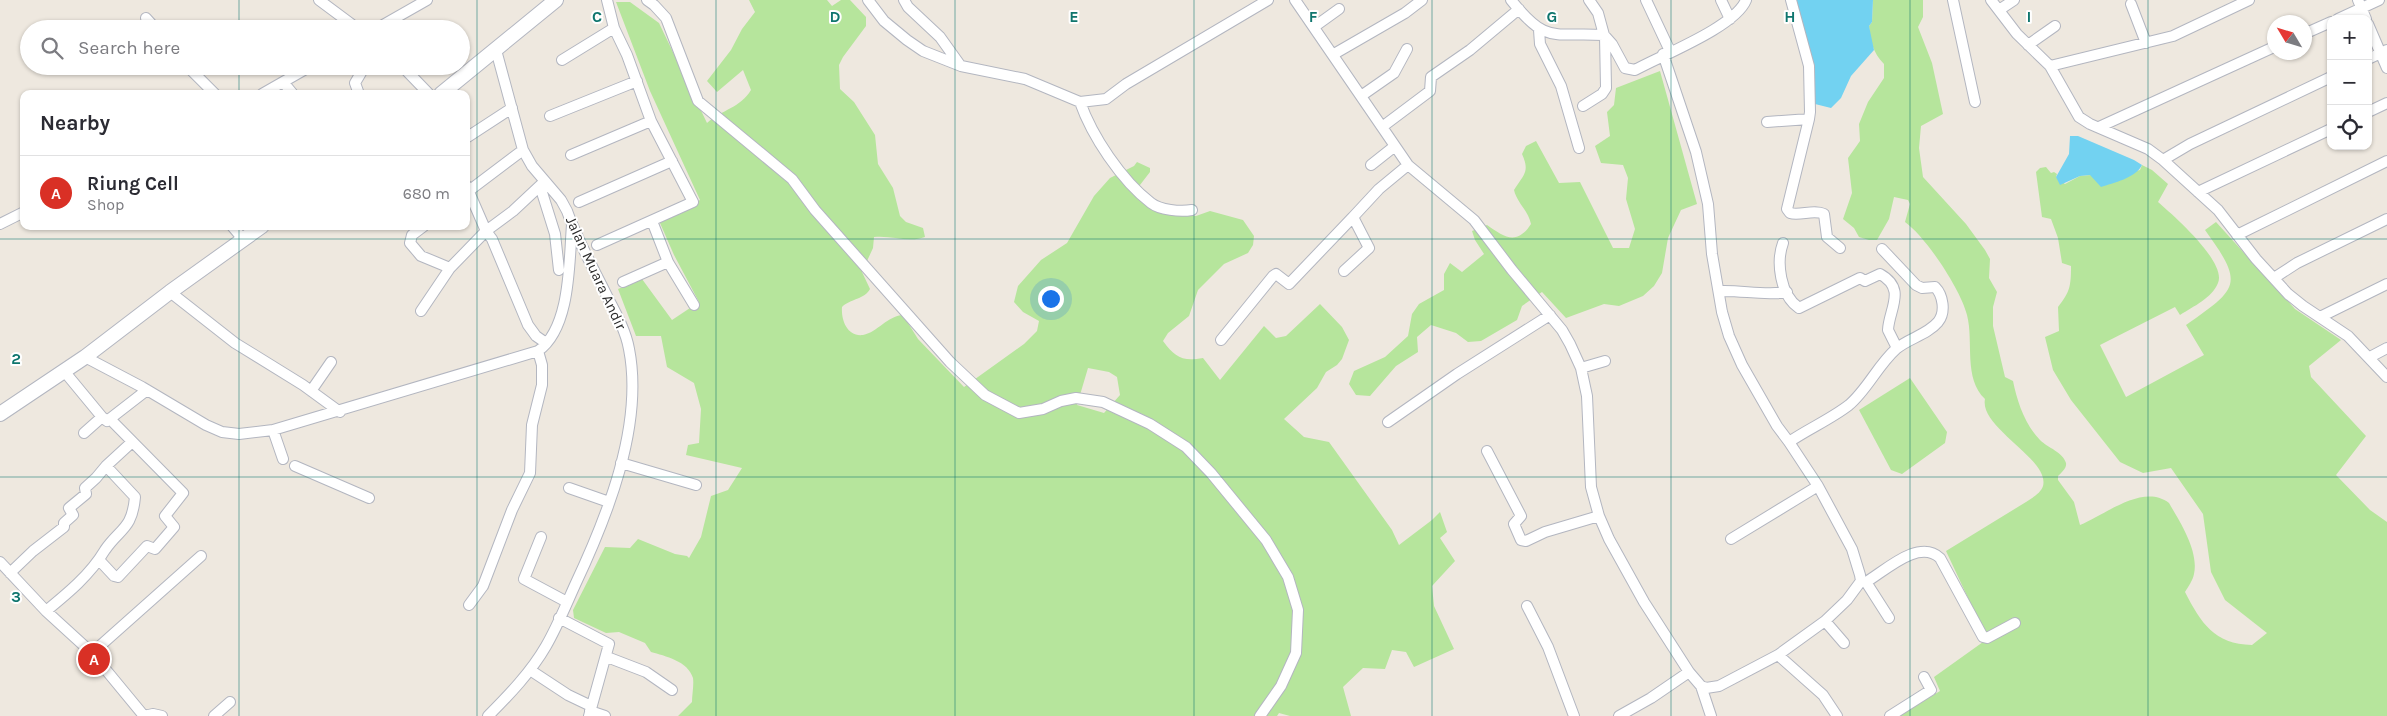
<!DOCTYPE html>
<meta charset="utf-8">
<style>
body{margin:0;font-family:Karla,sans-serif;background:#f2f2f3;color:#2b2b33}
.controls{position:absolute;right:15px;top:15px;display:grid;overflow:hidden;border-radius:10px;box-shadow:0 1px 4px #0004}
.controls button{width:45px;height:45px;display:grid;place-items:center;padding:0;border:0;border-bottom:1px solid #e1e1e2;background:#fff;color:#2b2b33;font:25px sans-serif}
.compass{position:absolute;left:2267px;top:15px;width:45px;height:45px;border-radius:50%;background:#fff;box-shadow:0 1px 4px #0004;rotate:308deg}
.you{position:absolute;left:1050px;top:298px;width:18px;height:18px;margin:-12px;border:4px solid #fff;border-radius:50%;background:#1a73e8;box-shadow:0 0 0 8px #1a73e833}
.badge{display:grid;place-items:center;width:32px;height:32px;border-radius:50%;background:#d93025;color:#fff;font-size:16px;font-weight:700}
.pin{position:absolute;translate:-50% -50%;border:2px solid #fff;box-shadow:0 1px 5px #0006}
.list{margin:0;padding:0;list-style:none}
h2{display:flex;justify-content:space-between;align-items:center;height:65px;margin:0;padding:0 20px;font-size:21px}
h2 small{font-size:16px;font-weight:400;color:#7c7c81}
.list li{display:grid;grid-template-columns:32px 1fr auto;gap:15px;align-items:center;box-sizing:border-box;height:75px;padding:0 20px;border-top:1px solid #e1e1e2}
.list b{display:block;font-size:19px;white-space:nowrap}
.list p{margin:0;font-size:16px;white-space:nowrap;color:#7c7c81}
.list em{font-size:16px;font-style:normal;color:#7c7c81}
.icon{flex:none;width:28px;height:28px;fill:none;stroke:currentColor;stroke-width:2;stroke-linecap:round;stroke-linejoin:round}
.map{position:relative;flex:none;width:2387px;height:716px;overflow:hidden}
.search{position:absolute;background:#fff;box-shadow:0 1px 4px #0004;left:20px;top:20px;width:450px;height:55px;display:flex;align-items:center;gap:12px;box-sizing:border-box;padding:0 18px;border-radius:28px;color:#7c7c81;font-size:19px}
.panel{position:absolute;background:#fff;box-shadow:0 1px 4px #0004;left:20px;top:90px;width:450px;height:140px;border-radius:10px}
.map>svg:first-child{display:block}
.green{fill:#b6e59c;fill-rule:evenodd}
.water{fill:#72d2f1}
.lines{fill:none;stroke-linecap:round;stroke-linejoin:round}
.minor-casing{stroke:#b3b6c0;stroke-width:12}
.secondary-casing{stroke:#b3b6c0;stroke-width:16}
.minor{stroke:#fff;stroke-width:10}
.secondary{stroke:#fff;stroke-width:14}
.grid{fill:none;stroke:#0f766e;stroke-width:1;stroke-opacity:0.55}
.labels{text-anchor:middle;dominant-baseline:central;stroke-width:4;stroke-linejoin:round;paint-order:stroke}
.street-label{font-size:15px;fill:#2d2d2d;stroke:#fff}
.grid-label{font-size:16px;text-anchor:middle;font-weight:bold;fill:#0f766e;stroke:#fff;stroke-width:4;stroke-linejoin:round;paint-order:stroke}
</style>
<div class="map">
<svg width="2387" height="716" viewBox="0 0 2387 716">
<rect width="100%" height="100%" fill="#eee8df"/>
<!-- green -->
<path class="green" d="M749 0H827L832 6 841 0H850L866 17V26L843 57 839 65 840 89 854 102 875 135 878 164 893 188 900 216 906 222 923 228 925 237C909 243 891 235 874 237L873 248 862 272 870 289C865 299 850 299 842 307 841 320 847 337 863 335 878 332 887 316 903 315L918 339 964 387 1024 344 1037 331 1039 321 1023 312 1014 302 1018 286 1041 260 1067 243 1094 196 1110 178 1134 166 1137 162 1150 168V172L1133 194 1151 208 1170 214 1196 216 1210 211 1243 220 1254 236 1253 245 1248 253 1224 264 1198 290 1189 316 1168 333 1163 341C1175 357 1182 362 1203 358L1220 380 1264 326 1276 338 1286 336 1320 304 1342 327 1349 340 1342 359 1337 365 1326 372 1317 388 1284 419 1304 437 1329 442 1392 530 1399 545 1432 520 1440 512 1447 532 1440 538 1455 561 1432 586 1434 606 1454 649 1414 667 1406 652 1392 650 1385 669 1363 668 1343 687 1351 716H1290L1279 713 1277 716H678L692 702C692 695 694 685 693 678 688 661 665 656 651 652L645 643 619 632 606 633 574 618 573 610 605 547 630 548 638 539 675 554 687 556 689 558 701 537 711 496 728 490 742 468 686 455 688 445 699 443 701 409 694 383 667 367 661 336H636L618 289 642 279 672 320 699 302 674 255 660 223 700 200 650 91 616 2H630L659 23 707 123C723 109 740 108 751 90L743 70 717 92 707 81 731 50 742 29 755 12ZM1088 368 1109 372 1117 377 1120 395 1104 413 1077 405Z
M1873 0H1923V17L1918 27 1932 63 1943 114 1921 126 1919 148 1923 177 1966 224 1985 250 1990 259 1989 278 1997 292 1993 307V326L2005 377 2013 381C2017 401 2025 425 2040 440 2048 448 2063 452 2066 463 2067 468 2061 473 2058 476V480L2074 502 2080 525C2105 515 2143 483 2169 503 2180 522 2199 551 2194 574 2193 580 2188 587 2185 592 2201 623 2214 644 2252 645L2267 633 2225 600 2211 572 2203 514 2171 468 2143 473 2120 462 2071 400 2053 370 2045 337 2059 331 2058 307C2070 292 2071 286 2071 266L2062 263 2058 238 2051 219 2042 217 2036 172 2040 168 2046 167 2051 173 2054 172 2057 174 2056 177 2065 184 2080 176 2091 175 2096 180 2140 170 2142 165 2152 170 2168 184 2158 202C2173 215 2227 262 2218 283 2212 298 2194 306 2180 315L2175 307 2100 345 2126 397 2204 355 2186 325C2238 288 2245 285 2205 230L2216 222 2295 309 2341 340 2309 366 2311 377 2366 436 2336 475 2370 510 2387 522V716H1899L1940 691 1934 677 1983 642 1985 630 1976 615 1946 551 2026 502C2032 498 2041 493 2043 486 2050 459 1979 428 1985 399 1963 378 1974 342 1967 315 1961 290 1926 237 1905 222L1910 204 1908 200 1894 197 1889 219 1877 240H1869L1859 237 1854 228 1843 219 1852 193 1848 158 1860 141 1859 124 1868 102 1884 78V64C1873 53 1870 40 1869 26L1872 22Z
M1660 71 1697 204 1681 210 1668 238 1662 273 1654 286 1643 296 1619 306 1604 304 1566 318 1542 292 1522 306 1517 320 1481 341 1468 342 1456 333 1431 325 1417 337 1418 352 1396 366 1370 396 1356 395 1349 384 1354 371 1385 357 1408 336 1412 314 1419 304 1444 290V274L1450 263 1462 272 1484 254 1475 240 1472 231 1487 225C1504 237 1517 246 1531 224 1528 210 1517 203 1514 190 1524 174 1530 172 1522 154L1526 146 1536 141 1559 183 1580 182 1613 248H1629L1635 229 1626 199 1628 178 1623 165 1601 163 1595 146 1610 136 1607 112 1614 105 1616 88Z
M1910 378 1947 432 1945 443 1902 474 1891 470 1859 410Z"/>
<!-- water -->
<path class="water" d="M1796 0H1873L1872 22 1869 26 1874 50 1851 76 1841 98 1831 108 1815 104V79Z
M2070 136H2078L2134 160 2142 165C2136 178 2113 183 2101 187L2090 175 2080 176 2060 185 2056 177 2069 154Z"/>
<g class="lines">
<!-- minor casing -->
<g class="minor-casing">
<path id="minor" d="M319 0 358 29
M647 0 654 5 666 18 698 101 792 179 815 210 950 362 985 395 1019 413 1043 409 1061 401 1076 398 1103 402 1150 424 1186 447 1211 473 1266 540 1288 577 1298 610 1296 653 1281 686 1260 716
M868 0 884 21 907 40 923 51 961 66 1025 79 1080 102 1106 99 1126 84 1268 0
M904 0 908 7 940 37 960 65
M1295 0 1408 165 1474 220 1512 270 1562 330 1570 344 1581 368 1587 396 1591 487 1599 516 1609 539 1644 602 1689 672 1701 686 1706 688 1719 686 1778 655 1825 621 1847 600 1861 581 1860 575 1852 549 1818 486 1789 442 1777 426 1742 365 1729 336 1722 312 1712 254 1708 204 1696 152 1663 54
M1511 0C1547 45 1552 32 1604 35L1612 44 1625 68 1635 70C1662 55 1735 27 1746 0
M1589 0 1598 13 1604 35
M1646 0 1670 51
M1721 0 1730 19
M1953 0 1975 102
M1991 0 2017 34 2050 66 2079 117 2090 124 2148 149 2163 160 2218 210 2256 259 2288 294 2303 306 2348 336 2387 377
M2358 0 2366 19
M2131 4 2146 43
M1999 10 2014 0
M146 18 156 29
M2338 19 2379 0
M2368 24 2387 68
M1314 27 1339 9
M376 29 427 0
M1539 30 1540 44 1561 86 1579 148
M2304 34 2331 22
M2028 45 2055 26
M1334 54 1405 13 1422 0
M2368 59 2387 50
M562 60 614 28
M187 66 215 94
M402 66 429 94
M2050 66 2173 36 2249 0
M283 82 293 94
M262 94 311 66
M359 94 355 83 365 66
M1361 96 1394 73 1407 49
M1080 102C1092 136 1121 180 1151 203 1160 210 1180 212 1192 210
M1583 106 1602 94 1606 88 1605 36
M2368 112 2387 103
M550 116 637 81
M1809 119 1787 209 1790 213C1800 216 1814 209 1824 214L1827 237 1840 248
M1767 122 1809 119 1810 112 1809 66 1791 0
M1382 127 1430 91 1431 77 1470 50 1519 9
M2099 127 2274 47
M466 138 512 108
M571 155 651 121
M2163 160 2190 144 2331 77
M1371 165 1395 146
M544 182 513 211 486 231 492 239 528 325 536 336 546 343
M540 186 555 234 559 270
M2198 192 2331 129
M466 193 523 150
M579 202 672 161
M652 221 668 262 694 305
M0 224 24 212
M232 226 243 239
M424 226 412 235 410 243 421 256 450 268
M2237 235 2387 161
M1783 243C1776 262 1780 295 1799 308L1860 278 1865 281 1880 274C1907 289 1889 309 1888 330L1897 348
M597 245 693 202 651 121 627 55 614 28 607 0
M1344 271 1369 248 1353 217 1379 189 1408 165
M2274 278 2297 263 2387 219
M623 282 668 262
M1720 291C1742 290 1765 296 1787 292
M170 292 235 343 303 385 340 412
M421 311 450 268 486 231 466 185
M2320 317 2387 284
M1221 340 1273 276 1276 274 1289 284 1353 217
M85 357 142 387 206 425 222 432 239 434 273 430 538 351C571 328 569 261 572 225
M2370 357 2387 348
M1581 368 1605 361
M64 371 102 417
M311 391 331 362
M1388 422 1457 374 1550 315
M273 430 283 459
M84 433 102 417 107 421 147 390
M1789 442C1808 429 1831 419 1849 405 1867 390 1878 365 1896 349 1909 338 1927 335 1938 322 1946 312 1943 295 1935 287L1922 288 1916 285 1882 249
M1487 451 1521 516 1514 524 1521 540 1526 541 1545 532 1599 516
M621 463 696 485
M295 466 369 498
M569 488 609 502
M541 537 524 579 567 602
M1731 539 1818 486
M100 561 114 576 118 577 147 546 155 549 174 527 165 516 183 493 110 419
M0 562 46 611 92 653 144 716
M10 573 33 551 64 527V523L73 515 69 508 86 494 85 488 96 478 106 466
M1861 581 1866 582C1885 571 1919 538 1940 558L1983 637 1987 638 2015 623
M1866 582 1889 618
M469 605 483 586 512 510 530 473 532 425 542 385V365L538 351
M1527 606 1548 647 1574 716
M46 611C68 593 90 575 105 550 120 528 132 530 135 497L106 466 131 443
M559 618 609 644 589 716
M1825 621 1844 643
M92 653 201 556
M1778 655 1823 695 1837 716
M607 657 646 672 672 690
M530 670 568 695 591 706
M1701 686 1711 716
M590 711 605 716
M144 716 153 714 162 716
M214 716 230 702
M488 716C509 695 531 672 546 646 557 627 566 605 575 585 607 517 644 425 629 349 626 332 617 315 609 300 595 271 578 242 567 211L561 200 532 166 523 150 496 50
M1619 716 1651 698 1689 672
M1890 716 1931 690 1924 677"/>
</g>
<!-- secondary casing -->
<g class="secondary-casing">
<path id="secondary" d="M441 94 556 0
M0 414 85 357 170 292 262 226"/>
</g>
<!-- minor -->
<use href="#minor" class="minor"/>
<!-- secondary -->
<use href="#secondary" class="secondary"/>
</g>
<!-- grid -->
<path class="grid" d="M239 0V29M477 0V716M716 0V716M955 0V716M1194 0V716M1432 0V716M1671 0V716M1910 0V716M2148 0V716M239 66V94M239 226V716M0 239H2387M0 477H2387"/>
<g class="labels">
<!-- street labels -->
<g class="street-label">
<text transform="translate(596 273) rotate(65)">Jalan Muara Andir</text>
</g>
</g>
<g class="grid-label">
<text x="597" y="22">C</text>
<text x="835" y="22">D</text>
<text x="1074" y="22">E</text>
<text x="1313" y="22">F</text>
<text x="1552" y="22">G</text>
<text x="1790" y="22">H</text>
<text x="2029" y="22">I</text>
<text x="16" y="364">2</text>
<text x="16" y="602">3</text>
</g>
</svg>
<div class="controls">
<button>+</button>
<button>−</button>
<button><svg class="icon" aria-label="locate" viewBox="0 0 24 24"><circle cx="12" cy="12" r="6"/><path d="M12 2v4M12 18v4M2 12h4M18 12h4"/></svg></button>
</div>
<svg class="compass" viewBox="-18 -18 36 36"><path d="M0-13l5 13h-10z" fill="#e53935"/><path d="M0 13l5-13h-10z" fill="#7c7c81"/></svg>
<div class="you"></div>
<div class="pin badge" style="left:94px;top:659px">A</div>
<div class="search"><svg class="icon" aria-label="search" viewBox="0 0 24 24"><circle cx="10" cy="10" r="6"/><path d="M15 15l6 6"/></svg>Search here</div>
<section class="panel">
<h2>Nearby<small></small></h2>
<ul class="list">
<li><span class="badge">A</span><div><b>Riung Cell</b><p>Shop</p></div><em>680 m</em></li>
</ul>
</section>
</div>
